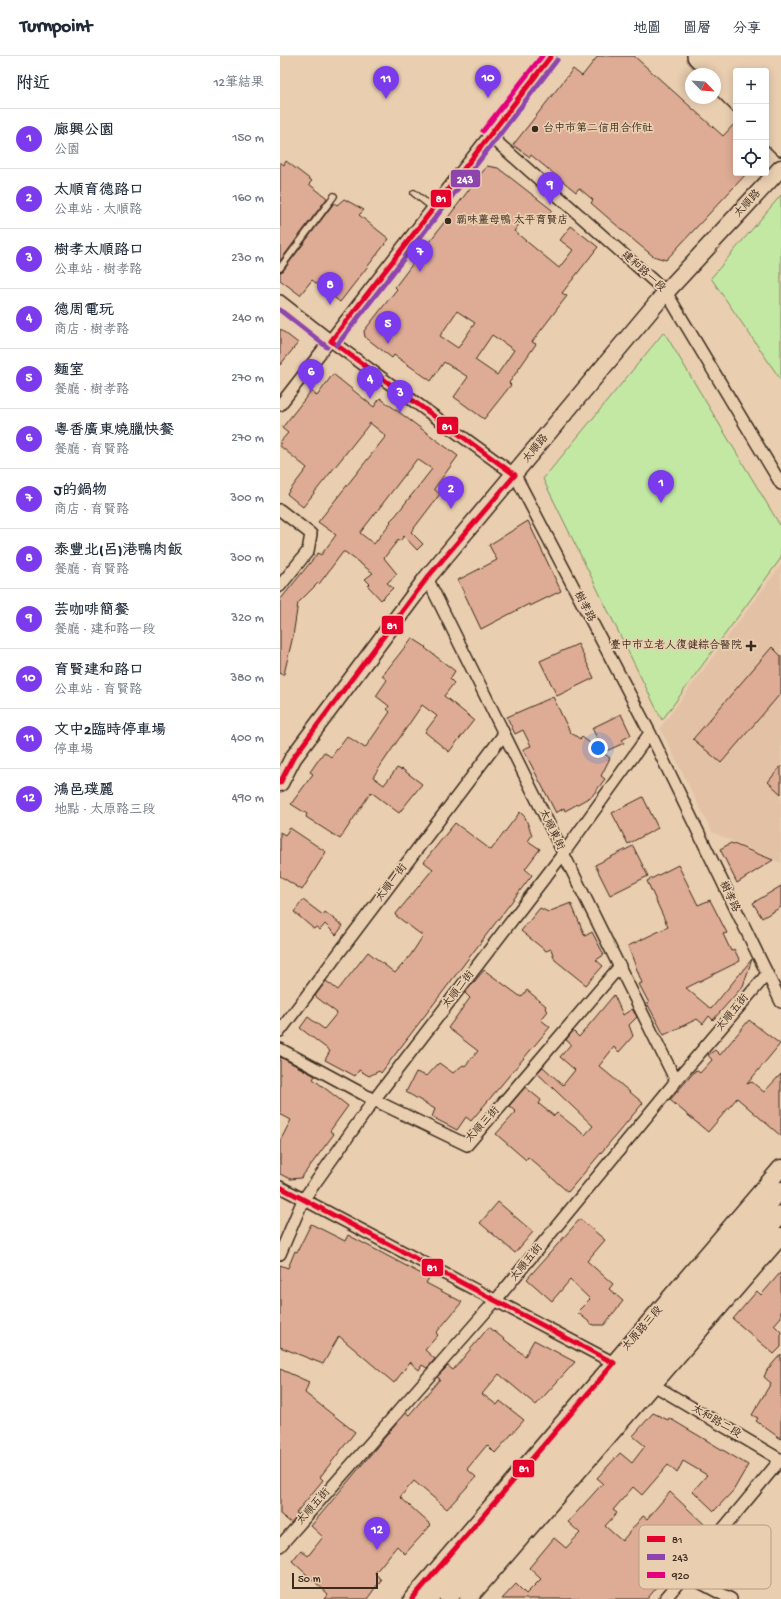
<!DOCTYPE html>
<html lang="zh-TW">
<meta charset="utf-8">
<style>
body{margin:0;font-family:"Gochi Hand","LXGW WenKai TC",sans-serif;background:#f2f2f3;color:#1f2937}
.controls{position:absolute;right:12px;top:12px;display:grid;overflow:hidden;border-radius:4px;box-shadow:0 2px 10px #0003}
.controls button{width:36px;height:36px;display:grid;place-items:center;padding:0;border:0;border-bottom:1px solid #e0e1e3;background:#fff;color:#1f2937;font:20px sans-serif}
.compass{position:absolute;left:405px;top:12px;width:36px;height:36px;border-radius:50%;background:#fff;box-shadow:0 2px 10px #0003;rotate:115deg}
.scale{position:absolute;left:12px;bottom:10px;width:86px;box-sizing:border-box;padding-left:4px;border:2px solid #3b2a1e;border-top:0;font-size:11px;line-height:14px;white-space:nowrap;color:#3b2a1e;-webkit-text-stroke:3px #e9ceb0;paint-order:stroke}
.you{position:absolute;left:318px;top:692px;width:14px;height:14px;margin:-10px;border:3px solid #fff;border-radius:50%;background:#1a73e8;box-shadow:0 0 0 6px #1a73e833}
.badge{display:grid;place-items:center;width:26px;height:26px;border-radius:50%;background:#7c3aed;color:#fff;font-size:13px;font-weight:700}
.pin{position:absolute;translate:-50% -33px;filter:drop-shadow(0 1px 2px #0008)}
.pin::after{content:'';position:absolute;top:21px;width:14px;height:12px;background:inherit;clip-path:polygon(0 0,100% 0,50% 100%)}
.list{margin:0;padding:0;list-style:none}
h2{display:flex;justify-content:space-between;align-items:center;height:52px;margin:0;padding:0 16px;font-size:17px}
h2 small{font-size:13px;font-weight:400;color:#747a83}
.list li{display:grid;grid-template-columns:26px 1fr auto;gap:12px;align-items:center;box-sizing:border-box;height:60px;padding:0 16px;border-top:1px solid #e0e1e3}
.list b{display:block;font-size:15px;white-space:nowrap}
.list p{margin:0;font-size:13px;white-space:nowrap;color:#747a83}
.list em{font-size:13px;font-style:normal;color:#747a83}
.icon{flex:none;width:22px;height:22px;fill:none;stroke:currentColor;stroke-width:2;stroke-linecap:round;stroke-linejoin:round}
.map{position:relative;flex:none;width:501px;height:1543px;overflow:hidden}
header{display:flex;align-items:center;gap:24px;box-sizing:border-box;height:56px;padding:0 20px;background:#fff;border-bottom:1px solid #e0e1e3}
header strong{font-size:19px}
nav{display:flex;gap:22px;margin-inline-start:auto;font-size:14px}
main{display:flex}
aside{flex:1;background:#fff}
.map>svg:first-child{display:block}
.built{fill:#e3c1a5}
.green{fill:#c2e8a3;stroke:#7e8960}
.building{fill:#deac95;stroke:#3b2a1e;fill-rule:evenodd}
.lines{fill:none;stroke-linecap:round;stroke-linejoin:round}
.lane-casing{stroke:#3b2a1e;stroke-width:8}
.street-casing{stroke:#3b2a1e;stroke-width:14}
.secondary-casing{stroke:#3b2a1e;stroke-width:19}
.highway-casing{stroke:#3b2a1e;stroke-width:24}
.lane{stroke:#e9ceb0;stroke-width:5.5}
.street{stroke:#e9ceb0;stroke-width:11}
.secondary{stroke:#e9ceb0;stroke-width:16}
.highway{stroke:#e9ceb0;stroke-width:21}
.bus-1-casing{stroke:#e9ceb0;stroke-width:8}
.bus-2-casing{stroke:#e9ceb0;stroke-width:8}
.bus-3-casing{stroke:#e9ceb0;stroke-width:8}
.bus-1{stroke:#e4002b;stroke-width:5}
.bus-2{stroke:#8e44ad;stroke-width:5}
.bus-3{stroke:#e5007d;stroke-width:5}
.poi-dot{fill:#3b2a1e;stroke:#e9ceb0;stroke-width:1.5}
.labels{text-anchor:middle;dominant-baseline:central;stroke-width:3.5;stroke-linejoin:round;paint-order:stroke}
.poi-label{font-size:11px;fill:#3b2a1e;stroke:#e9ceb0;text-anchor:start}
.street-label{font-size:11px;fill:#3b2a1e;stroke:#e9ceb0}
.key{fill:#e9ceb0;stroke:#b59d84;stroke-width:1}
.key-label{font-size:11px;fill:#3b2a1e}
.line-badge{stroke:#e9ceb0;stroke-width:1.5}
.badge-label{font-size:11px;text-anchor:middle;font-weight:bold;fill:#fff}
</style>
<header>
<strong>Turnpoint</strong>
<nav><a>地圖</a><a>圖層</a><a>分享</a></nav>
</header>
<main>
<aside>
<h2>附近<small>12筆結果</small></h2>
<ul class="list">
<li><span class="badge">1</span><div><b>廊興公園</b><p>公園</p></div><em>150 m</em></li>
<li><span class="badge">2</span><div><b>太順育德路口</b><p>公車站 · 太順路</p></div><em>160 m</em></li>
<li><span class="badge">3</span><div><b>樹孝太順路口</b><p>公車站 · 樹孝路</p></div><em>230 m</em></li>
<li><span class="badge">4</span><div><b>德周電玩</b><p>商店 · 樹孝路</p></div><em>240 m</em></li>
<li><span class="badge">5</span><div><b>麵室</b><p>餐廳 · 樹孝路</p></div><em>270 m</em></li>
<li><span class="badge">6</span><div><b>粵香廣東燒臘快餐</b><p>餐廳 · 育賢路</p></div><em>270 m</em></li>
<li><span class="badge">7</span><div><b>J的鍋物</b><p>商店 · 育賢路</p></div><em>300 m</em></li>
<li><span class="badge">8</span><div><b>泰豐北(呂)港鴨肉飯</b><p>餐廳 · 育賢路</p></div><em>300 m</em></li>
<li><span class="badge">9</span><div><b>芸咖啡簡餐</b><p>餐廳 · 建和路一段</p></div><em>320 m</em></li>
<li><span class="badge">10</span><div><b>育賢建和路口</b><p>公車站 · 育賢路</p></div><em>380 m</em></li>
<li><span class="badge">11</span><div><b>文中2臨時停車場</b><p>停車場</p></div><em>400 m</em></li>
<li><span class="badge">12</span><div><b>鴻邑璞麗</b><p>地點 · 太原路三段</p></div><em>490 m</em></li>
</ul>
</aside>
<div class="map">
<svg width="501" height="1543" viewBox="0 0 501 1543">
<rect width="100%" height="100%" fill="#e9ceb0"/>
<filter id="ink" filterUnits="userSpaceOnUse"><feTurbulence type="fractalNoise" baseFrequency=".025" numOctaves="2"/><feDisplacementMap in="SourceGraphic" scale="8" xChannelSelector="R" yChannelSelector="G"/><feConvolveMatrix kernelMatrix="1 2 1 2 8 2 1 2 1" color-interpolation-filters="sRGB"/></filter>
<g filter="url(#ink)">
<!-- built -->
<path class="built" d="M501 509V807L432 776 380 672Z"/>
<!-- green -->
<path class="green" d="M501 139V324L431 222Z
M384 276 501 471V502L382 664 263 423Z"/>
<!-- building -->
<path class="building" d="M318 0H354L443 80 456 66V117H467L386 204 373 200 357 187 311 147 313 144 299 132 296 136 251 99 250 101 233 89 293 13 302 20Z
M6 105 32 125 29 128 47 142 0 205V106L4 109Z
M207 110 218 112 272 154 261 168 248 157 234 175 279 212 293 194 280 184 291 170 318 191 282 237 287 240 252 286 256 288 229 327 231 329 204 363 174 341 188 321 164 306 151 325 114 299 112 302 85 281 84 275 117 233 115 231ZM177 255 195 267 178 292 160 280ZM212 279 234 294 217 319 195 304Z
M64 143 84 154 79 159 109 183 60 246 32 224 20 239 0 224V216L3 215 54 147 57 149Z
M0 273 18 287 0 309Z
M53 318 94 351 100 342 178 400 154 433 160 438 131 476 143 488 137 494 124 480 120 485 118 484 104 502 117 518 107 527 113 532 101 544 88 530 90 528 85 523 93 517 65 496H63L39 528 38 527 18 547 13 580 4 618H0V544L38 497 41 499 56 479 38 466 106 380 90 367 23 451 7 438 27 412 0 390V386L8 377 2 372 31 335 37 340ZM137 403 152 413 116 459 110 465 111 466 94 488 80 477Z
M248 465 281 535 250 550 249 548 201 573 178 524 217 504 209 489Z
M132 582 146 591 145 592 175 615 170 623 174 627 164 640 194 664 169 696 145 676 157 660 142 649 93 721 104 729 117 712 121 714 122 713 142 728 119 757 91 736 60 783 26 761 27 758 11 748 33 718 30 716 44 696 51 701 67 680 85 692 110 656 107 653 109 650 96 640 107 624 102 620Z
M298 588 314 622 277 640 260 605Z
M492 591 501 600V637L441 707 413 683Z
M273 641 290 676 300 683 302 681 330 702 321 720 325 723 312 740 285 755 284 752 276 757 243 693 251 690 243 674 235 678 227 661Z
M341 658 351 679 342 684 344 687 324 696 312 672Z
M501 710V738L488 726Z
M363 741 378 772 348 788 332 757Z
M240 756 245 761 252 779 248 785 260 793 245 813 252 819 101 1017 99 1015 89 1020 79 1014 75 1020 45 1004 50 995 20 972 28 961 44 973 57 957 35 940 46 925 58 934 88 896 115 917 130 900 143 880 115 859 153 813 144 806 162 783 175 767 211 794Z
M10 772 46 796 22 834 0 820V776L5 779Z
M451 787 493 804 457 827 440 793Z
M353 790 368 820 330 839 315 809Z
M398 809 418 849 430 844 447 877 443 878 451 895 454 893 460 905 406 932 431 953 472 903 463 930 433 964 429 960 423 968 417 963 384 979 368 949 367 951 366 948 369 947 359 928 362 927 348 890 388 871 367 825Z
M501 830V851L482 862 473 847Z
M23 844 43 859 45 856 63 870 56 879 45 868 40 874 36 871 34 873 14 856Z
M291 847 305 880 312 876 324 899 316 904 323 910 306 929 275 904 271 893 266 895 241 875 260 852 268 856Z
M204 914 241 941 247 934 266 950 265 952 268 955 261 964 270 971 191 1065 186 1061 177 1074 152 1061 155 1053 126 1036 136 1016 147 1020 159 1007 173 1017 183 1009 185 1010 198 995 168 972 190 942 185 937Z
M334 939 343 959 352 953 357 961 349 969 353 980 339 996 334 991 319 1010 363 1047 288 1136 248 1101 246 1104 216 1078 236 1056 229 1050 245 1031 261 1044 259 1048 274 1060 277 1057 305 1079 313 1070 257 1017 263 1011 283 1029 295 1014 280 1001 291 988 286 984 293 975 299 981Z
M469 964 500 988 467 1028 472 1026 484 1036 501 1018V1080L457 1042 428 1076 390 1044 416 1014 420 1017 432 1004 428 999 435 994 440 999Z
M0 1001 35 1020 33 1023 68 1050 50 1075 54 1078 21 1122 10 1123 0 1118V1085L11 1064 0 1058Z
M218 1146 253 1176 235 1197 200 1167Z
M300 1163 325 1184 307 1205 333 1228 329 1233 343 1245 324 1269H313L298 1257 300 1255 299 1254 310 1243 290 1224 272 1245 247 1223Z
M31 1168 65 1185 68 1179 149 1222 146 1227 182 1246 156 1277 158 1279 145 1294 155 1303 147 1312 142 1309 139 1314 130 1306 114 1327 59 1280 43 1308 0 1291V1209L8 1212 15 1195 17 1196Z
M501 1216V1261L494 1269 501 1276V1291L494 1298 453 1263 477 1235 481 1239Z
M209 1271 245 1300 254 1284 295 1306 256 1349 219 1318 202 1338 217 1349 220 1345 244 1364 215 1397 207 1389 187 1413 196 1421 167 1453 134 1425 120 1441 151 1469 125 1498 117 1490 95 1517 101 1524 87 1543H44L48 1538 12 1505 21 1494 28 1500 43 1481 31 1470 111 1374 126 1357 129 1359 160 1323 157 1321 168 1310 173 1314Z
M501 1298V1383L476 1365 478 1362 472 1359 491 1327 484 1321 487 1314Z
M0 1313 29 1326 25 1337 75 1376 40 1421 43 1424 16 1457 18 1458 11 1467 0 1458Z
M373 1357 388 1364 389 1362 468 1409 453 1435 434 1455 413 1435 427 1419 403 1405 397 1417 388 1409 362 1439 353 1431 333 1454 337 1457 325 1470 342 1485 363 1460 367 1463 390 1436 424 1468 399 1494 405 1498 367 1543H222L236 1528 246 1538 261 1523 249 1512 274 1482 286 1492 300 1477 288 1466 323 1427 317 1422 340 1397 352 1407 365 1390 353 1380Z"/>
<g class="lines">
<!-- lane casing -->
<g class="lane-casing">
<path id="lane" d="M134 137 153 152
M0 212 54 140"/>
</g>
<!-- street casing -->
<g class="street-casing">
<path id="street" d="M434 0 450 15
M487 0 501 13
M441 35 456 50
M486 51 501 66
M209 79 386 236 501 428
M486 79 501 94
M0 245 51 285 235 419 370 677 501 946
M0 349 271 0
M0 454 31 478 28 495 0 530
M147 522 396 1025
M0 975 224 678
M0 993 94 1044 187 1089 340 910
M0 1131 334 1307
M0 1198 23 1144 94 1044 283 798 370 677
M372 1328 501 1404
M0 1490 216 1244 396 1025 487 918
M406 1519 451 1543
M385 1543 501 1403"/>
</g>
<!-- secondary casing -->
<g class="secondary-casing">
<path id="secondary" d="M0 727 13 702 147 522 386 236 501 112
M132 1543 501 1112
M149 1543 501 1134
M168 1543 501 1158
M188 1543 501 1180"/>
</g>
<!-- highway casing -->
<g class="highway-casing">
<path id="highway" d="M418 0 456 36
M448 0 464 15
M471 0 501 28
M499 0 501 2
M486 36 501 50
M486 65 501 80"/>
</g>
<!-- lane -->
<use href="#lane" class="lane"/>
<!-- street -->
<use href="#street" class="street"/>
<!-- secondary -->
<use href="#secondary" class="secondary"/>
<!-- highway -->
<use href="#highway" class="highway"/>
<!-- bus-1 casing -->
<g class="bus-1-casing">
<path id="bus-1" d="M51 285 271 0
M51 285 235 419
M0 727 13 702 147 522 235 419
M0 1131 334 1307 132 1543"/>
</g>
<!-- bus-2 casing -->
<g class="bus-2-casing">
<path id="bus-2" d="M0 254 47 291
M57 289 277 4"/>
</g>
<!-- bus-3 casing -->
<g class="bus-3-casing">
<path id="bus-3" d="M203 75 262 0"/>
</g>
<!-- bus-1 -->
<use href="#bus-1" class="bus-1"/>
<!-- bus-2 -->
<use href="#bus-2" class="bus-2"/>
<!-- bus-3 -->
<use href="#bus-3" class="bus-3"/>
</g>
</g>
<!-- markers -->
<g class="poi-dot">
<circle cx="255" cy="73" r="4"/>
<circle cx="168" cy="165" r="4"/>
<path d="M469 584h4v4h4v4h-4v4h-4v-4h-4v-4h4z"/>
</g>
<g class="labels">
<!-- poi labels -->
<g class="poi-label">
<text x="263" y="73">台中市第二信用合作社</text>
<text x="176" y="165">霸味薑母鴨 太平育賢店</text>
<text x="462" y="590" text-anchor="end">臺中市立老人復健綜合醫院</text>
</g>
<!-- street labels -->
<g class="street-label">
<text transform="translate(468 148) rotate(-47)">太順路</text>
<text transform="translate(363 216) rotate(42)">建和路一段</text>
<text transform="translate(256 393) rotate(-50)">太順路</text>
<text transform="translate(304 551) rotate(62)">樹孝路</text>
<text transform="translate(271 774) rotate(64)">太順東街</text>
<text transform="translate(112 827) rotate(-53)">太順一街</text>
<text transform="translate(449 841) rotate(64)">樹孝路</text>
<text transform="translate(179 934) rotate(-52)">太順二街</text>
<text transform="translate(453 957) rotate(-50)">太順五街</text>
<text transform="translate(203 1069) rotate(-47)">太順三街</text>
<text transform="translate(247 1207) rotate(-51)">太順五街</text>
<text transform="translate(363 1273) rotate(-49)">太原路三段</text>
<text transform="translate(436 1366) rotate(30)">太和路二段</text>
<text transform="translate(34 1451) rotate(-49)">太順五街</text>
</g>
</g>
<!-- legend -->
<rect x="359" y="1469" width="132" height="64" rx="6" class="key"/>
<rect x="367" y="1480" width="18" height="6" fill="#e4002b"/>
<rect x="367" y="1498" width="18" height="6" fill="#8e44ad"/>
<rect x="367" y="1516" width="18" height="6" fill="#e5007d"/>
<g class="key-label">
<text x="392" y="1487">81</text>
<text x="392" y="1505">243</text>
<text x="392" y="1523">920</text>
</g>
<g class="line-badge">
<rect x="170" y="113" width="31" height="19" rx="4" fill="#8e44ad"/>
<rect x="150" y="133" width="22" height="19" rx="4" fill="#e4002b"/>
<rect x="156" y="360" width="23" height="19" rx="4" fill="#e4002b"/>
<rect x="101" y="559" width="23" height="20" rx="4" fill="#e4002b"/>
<rect x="141" y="1202" width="23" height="19" rx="4" fill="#e4002b"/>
<rect x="232" y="1403" width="23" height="19" rx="4" fill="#e4002b"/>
</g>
<g class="badge-label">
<text x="185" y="127">243</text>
<text x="161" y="146">81</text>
<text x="167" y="374">81</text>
<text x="112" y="573">81</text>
<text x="152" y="1215">81</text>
<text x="244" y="1416">81</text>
</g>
</svg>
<div class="controls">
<button>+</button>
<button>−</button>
<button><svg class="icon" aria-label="locate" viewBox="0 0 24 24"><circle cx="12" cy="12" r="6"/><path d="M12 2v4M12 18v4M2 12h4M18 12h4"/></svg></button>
</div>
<svg class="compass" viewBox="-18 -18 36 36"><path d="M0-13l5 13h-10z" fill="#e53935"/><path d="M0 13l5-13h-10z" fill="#747a83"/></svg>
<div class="scale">50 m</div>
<div class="you"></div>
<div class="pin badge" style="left:381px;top:447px">1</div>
<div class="pin badge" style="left:171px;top:453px">2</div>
<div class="pin badge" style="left:120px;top:357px">3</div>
<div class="pin badge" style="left:90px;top:343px">4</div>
<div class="pin badge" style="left:108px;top:288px">5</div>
<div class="pin badge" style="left:31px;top:336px">6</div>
<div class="pin badge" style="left:140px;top:216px">7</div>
<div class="pin badge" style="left:50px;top:249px">8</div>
<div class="pin badge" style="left:270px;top:149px">9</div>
<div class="pin badge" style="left:208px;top:42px">10</div>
<div class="pin badge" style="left:106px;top:43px">11</div>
<div class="pin badge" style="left:97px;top:1494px">12</div>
</div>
</main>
